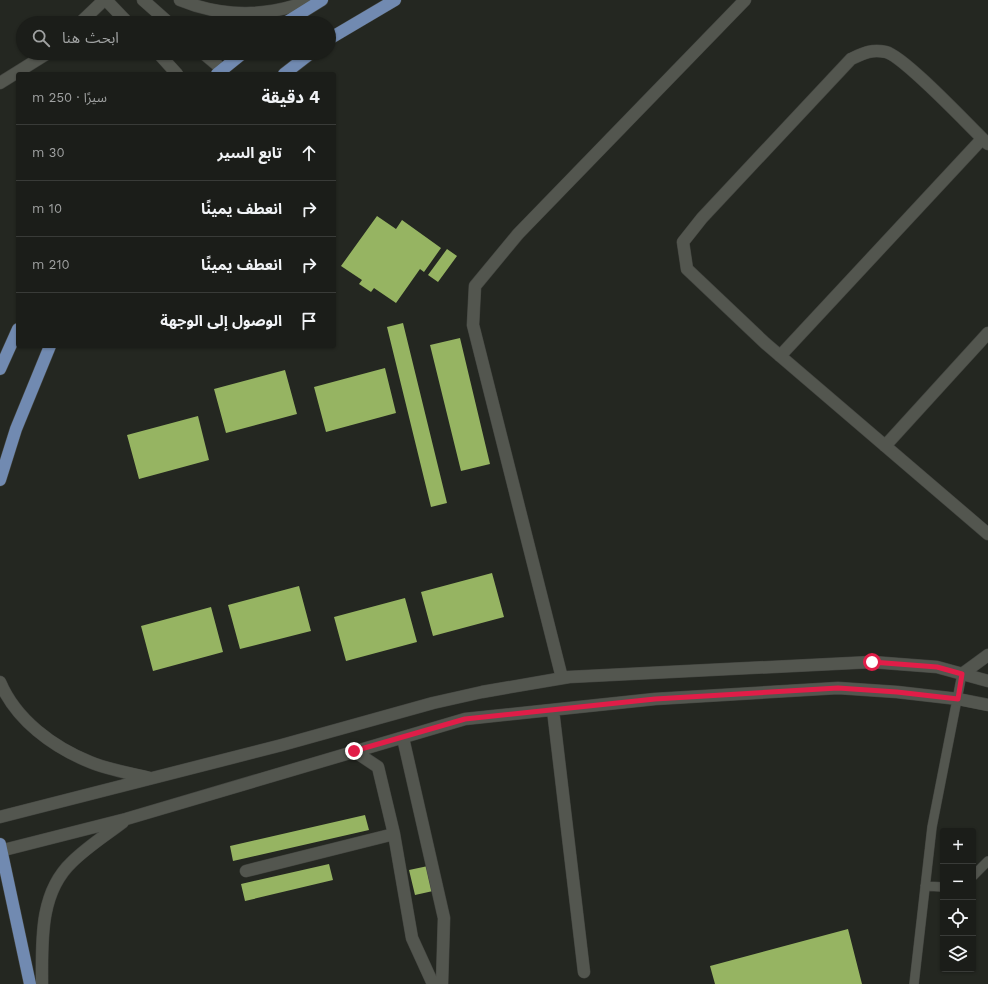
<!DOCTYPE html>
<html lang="ar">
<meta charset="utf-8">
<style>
body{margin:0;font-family:"Work Sans","Noto Sans Arabic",sans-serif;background:#242622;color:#f1f3f6;direction:rtl}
.controls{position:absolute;right:12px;bottom:12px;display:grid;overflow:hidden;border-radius:4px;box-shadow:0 1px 3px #0004}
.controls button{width:36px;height:36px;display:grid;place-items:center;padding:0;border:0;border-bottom:1px solid #393b38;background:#1b1d19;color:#f1f3f6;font:20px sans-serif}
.stop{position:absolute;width:12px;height:12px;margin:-9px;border:3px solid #e11d48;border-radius:50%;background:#fff}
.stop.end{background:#e11d48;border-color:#fff;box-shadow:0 1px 4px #0008}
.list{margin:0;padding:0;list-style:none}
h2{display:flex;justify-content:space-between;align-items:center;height:52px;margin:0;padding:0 16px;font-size:17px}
h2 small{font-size:13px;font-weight:400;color:#a0a2a2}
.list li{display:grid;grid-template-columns:26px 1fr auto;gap:12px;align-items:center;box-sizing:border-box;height:56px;padding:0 16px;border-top:1px solid #393b38}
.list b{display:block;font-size:15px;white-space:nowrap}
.list em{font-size:13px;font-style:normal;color:#a0a2a2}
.icon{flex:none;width:22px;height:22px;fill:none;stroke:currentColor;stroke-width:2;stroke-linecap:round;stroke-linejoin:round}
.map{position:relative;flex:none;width:988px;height:984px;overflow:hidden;direction:ltr}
.search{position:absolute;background:#1b1d19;box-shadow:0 1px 3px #0004;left:16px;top:16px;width:320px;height:44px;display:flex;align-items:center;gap:10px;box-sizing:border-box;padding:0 14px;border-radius:22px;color:#a0a2a2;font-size:15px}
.panel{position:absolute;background:#1b1d19;box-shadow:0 1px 3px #0004;left:16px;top:72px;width:320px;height:276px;border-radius:4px;direction:rtl}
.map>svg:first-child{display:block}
.building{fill:#96b462}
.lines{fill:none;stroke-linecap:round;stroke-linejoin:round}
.lane-casing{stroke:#434540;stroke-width:10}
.street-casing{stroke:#434540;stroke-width:13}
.primary-casing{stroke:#434540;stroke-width:13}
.lane{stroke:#53564f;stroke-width:9}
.street{stroke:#53564f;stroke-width:12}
.primary{stroke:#718ab1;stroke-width:12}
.route{stroke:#e11d48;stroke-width:5}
</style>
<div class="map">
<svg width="988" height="984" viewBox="0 0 988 984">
<rect width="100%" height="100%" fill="#242721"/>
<!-- building -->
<path class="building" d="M377 216 396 229 402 220 441 248 424 272 420 269 396 303 374 288 371 292 359 284 362 280 341 266Z
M447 249 457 256 438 282 428 275Z
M403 323 447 503 431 507 387 327Z
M460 338 490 464 461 471 430 345Z
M385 368 396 413 326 432 314 387Z
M285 370 297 414 226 433 214 389Z
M198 416 209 460 139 479 127 435Z
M492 573 504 617 433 636 421 592Z
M299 586 311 631 240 649 228 605Z
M405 598 417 642 346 661 334 617Z
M211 607 223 652 153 671 141 626Z
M365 815 369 830 233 861 230 846Z
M329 864 333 880 245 901 241 884Z
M428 866 433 891 415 895 409 870Z
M848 929 862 984H715L710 966Z"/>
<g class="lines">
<!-- lane casing -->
<g class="lane-casing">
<path id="lane" d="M973 876 988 861
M925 886 943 887
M914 984 932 827 962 674"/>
</g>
<!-- street casing -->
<g class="street-casing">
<path id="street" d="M106 0 128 23
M143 0 169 23
M180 0C223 18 269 17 311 0
M80 23 104 0
M158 53 177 74
M203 53 222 69
M0 83 48 53
M988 144C970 127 905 57 886 52 871 49 864 53 851 59L702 218 683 242 687 269 765 343 988 534
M780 356 982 139
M885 446 988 333
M962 674 988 655
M562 678 473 325 475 286 518 234 745 0
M0 682C16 720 53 747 90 762 109 770 130 773 150 778
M553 710 584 972
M403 738 444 918 442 984
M354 751 378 767 394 834 412 938 433 984
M0 817 282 745 433 703 482 692 569 677 872 662 937 667 988 681
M0 851 126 819 465 719 655 699 838 688 897 692 958 699 988 705
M246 871 394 834
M42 984C42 942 39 893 72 862 87 847 106 835 123 822"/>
</g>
<!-- primary casing -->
<g class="primary-casing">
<path id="primary" d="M285 23 322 0
M329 39 395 0
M217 74 243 53
M284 74 311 53
M0 369 18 329
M0 480 16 429 50 346
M0 844 30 984"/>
</g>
<!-- lane -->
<use href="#lane" class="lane"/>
<!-- street -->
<use href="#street" class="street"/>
<!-- primary -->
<use href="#primary" class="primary"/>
</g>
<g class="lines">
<!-- route -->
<path class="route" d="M354 751 465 719 655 699 838 688 897 692 958 699 962 674 937 667 872 662"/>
</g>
</svg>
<div class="controls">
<button>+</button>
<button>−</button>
<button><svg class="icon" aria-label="locate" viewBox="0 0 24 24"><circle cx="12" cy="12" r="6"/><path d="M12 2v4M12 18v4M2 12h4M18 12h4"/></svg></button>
<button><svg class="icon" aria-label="layers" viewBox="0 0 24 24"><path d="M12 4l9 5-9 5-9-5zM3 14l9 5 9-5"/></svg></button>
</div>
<div class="stop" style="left:872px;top:662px"></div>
<div class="stop end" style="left:354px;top:751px"></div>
<div class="search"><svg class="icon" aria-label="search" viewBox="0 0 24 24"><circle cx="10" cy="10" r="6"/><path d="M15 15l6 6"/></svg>ابحث هنا</div>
<section class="panel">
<h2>4 دقيقة<small>سيرًا · 250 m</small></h2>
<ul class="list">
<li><svg class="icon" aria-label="ahead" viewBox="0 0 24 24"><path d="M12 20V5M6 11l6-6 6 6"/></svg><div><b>تابع السير</b></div><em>30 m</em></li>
<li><svg class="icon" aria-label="right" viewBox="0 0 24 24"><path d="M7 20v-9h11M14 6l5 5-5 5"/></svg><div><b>انعطف يمينًا</b></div><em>10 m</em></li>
<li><svg class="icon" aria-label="right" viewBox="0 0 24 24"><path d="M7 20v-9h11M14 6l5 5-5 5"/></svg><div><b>انعطف يمينًا</b></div><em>210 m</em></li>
<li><svg class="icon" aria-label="arrive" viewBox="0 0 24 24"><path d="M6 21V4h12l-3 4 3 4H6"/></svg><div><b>الوصول إلى الوجهة</b></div></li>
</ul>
</section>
</div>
